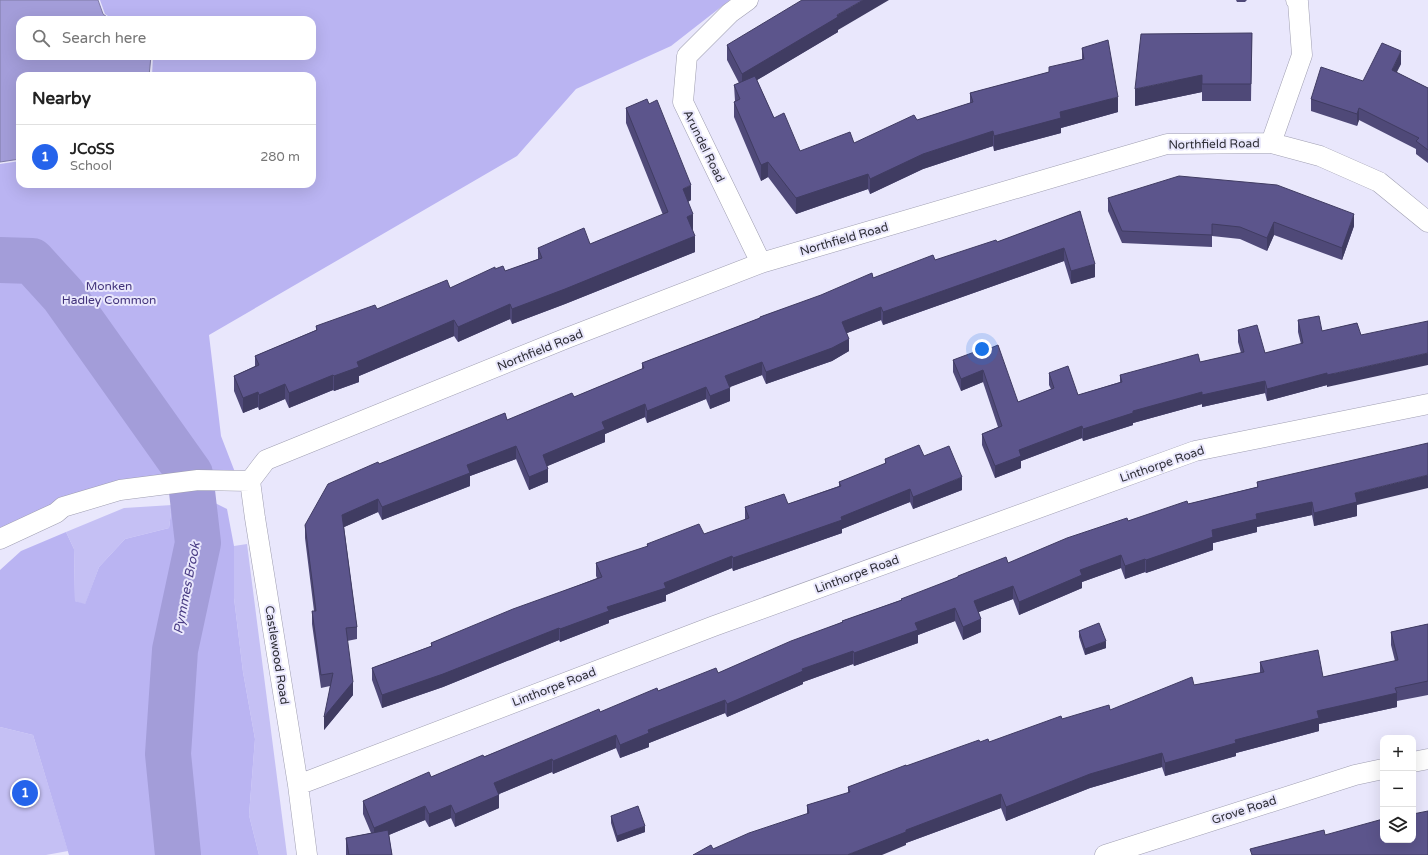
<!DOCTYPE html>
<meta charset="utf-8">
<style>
body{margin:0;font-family:"Varela Round",sans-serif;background:#f2f2f2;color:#222}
.controls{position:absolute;right:12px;bottom:12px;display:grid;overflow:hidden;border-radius:8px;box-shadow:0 4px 16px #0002}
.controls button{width:36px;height:36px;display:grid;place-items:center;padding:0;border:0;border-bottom:1px solid #e0e0e0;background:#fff;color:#222;font:20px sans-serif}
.you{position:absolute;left:982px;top:349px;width:14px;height:14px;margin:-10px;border:3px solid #fff;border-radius:50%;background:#1a73e8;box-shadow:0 0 0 6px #1a73e833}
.badge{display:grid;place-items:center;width:26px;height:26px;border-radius:50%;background:#2563eb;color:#fff;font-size:13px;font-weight:700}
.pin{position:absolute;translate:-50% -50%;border:2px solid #fff;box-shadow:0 1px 4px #0006}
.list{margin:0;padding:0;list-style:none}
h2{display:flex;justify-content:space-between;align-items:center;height:52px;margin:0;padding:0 16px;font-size:17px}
h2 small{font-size:13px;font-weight:400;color:#767676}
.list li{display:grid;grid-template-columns:26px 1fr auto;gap:12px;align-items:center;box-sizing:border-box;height:64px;padding:0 16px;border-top:1px solid #e0e0e0}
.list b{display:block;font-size:15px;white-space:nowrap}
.list p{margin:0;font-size:13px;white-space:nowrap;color:#767676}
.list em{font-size:13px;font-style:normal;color:#767676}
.icon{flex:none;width:22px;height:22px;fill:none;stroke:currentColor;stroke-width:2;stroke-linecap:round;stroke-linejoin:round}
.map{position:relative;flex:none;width:1428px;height:855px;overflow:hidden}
.search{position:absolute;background:#fff;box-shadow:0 4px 16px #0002;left:16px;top:16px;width:300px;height:44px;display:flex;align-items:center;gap:10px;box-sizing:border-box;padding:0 14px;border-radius:12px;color:#767676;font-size:15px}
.panel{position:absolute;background:#fff;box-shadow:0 4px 16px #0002;left:16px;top:72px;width:300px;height:116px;border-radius:12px}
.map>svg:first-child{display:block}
.green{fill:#c5c0f4}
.forest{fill:#bab4f2}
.water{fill:#a39dd9;stroke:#807ca8}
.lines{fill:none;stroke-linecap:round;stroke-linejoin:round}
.river{stroke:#a39dd9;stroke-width:46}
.street-casing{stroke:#9f9eb1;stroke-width:21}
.street{stroke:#fff;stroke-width:20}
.wall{fill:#4f4978}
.shaded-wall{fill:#403c62}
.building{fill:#5c558c;stroke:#403c62}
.labels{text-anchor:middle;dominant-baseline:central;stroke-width:4;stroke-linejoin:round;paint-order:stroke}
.street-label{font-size:12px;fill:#2e2e36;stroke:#e9e7fc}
.park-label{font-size:12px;fill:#42337b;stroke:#e9e7fc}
.water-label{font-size:13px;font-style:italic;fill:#493c84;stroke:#e9e7fc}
</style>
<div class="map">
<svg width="1428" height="855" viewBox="0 0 1428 855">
<rect width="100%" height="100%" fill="#e9e7fc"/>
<!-- green -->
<path class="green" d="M172 505 169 528 125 539 99 567 85 605 75 601 74 549 66 532 124 508Z
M247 544 287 855H259L249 815 255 739 243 672 234 598V546Z
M0 727 33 735 68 851 46 855H0Z"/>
<!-- forest -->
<path class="forest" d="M100 0H730L671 46 576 89 517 156 209 335 221 436 238 480 120 490 0 540V164L20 161V184H312V76H152L153 56H312V20H114L105 14Z
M211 501 227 509 234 546V598L243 672 255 739 249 815 259 855H69L33 735 0 727V570L21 551 66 532 74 549 75 601 85 604 99 567 125 539 169 528 172 505Z"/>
<!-- water -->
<path class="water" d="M0 0H98L103 14 111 20H20V56H151L149 76H20V159L0 162Z"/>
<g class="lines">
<!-- river -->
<path class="river" d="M0 260 32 261 63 295 190 474 198 543 175 650 168 754 178 855"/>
<!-- street casing -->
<g class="street-casing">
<path id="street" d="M748 0 730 13 687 56 683 102 761 263
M1271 143 1302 55 1298 2 1296 0
M0 539 56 513 63 507 120 490 198 480 250 481
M1413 762 1428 759
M298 785 714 626 1195 451 1428 404
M307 855 298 785 255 518 250 481 266 460 567 338 761 263 1167 144 1271 143 1320 156 1379 182 1428 222
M1105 855 1355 775 1383 769"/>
</g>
<!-- street -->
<use href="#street" class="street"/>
</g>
<!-- wall -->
<path class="wall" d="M1236 0H1247L1245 2H1237Z
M838 30V32L757 80 774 118 800 151 854 143 917 120 970 103V93L1049 72 1082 59V48L1118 112 1061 128V133L994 151 993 146 923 169 870 194 868 189 796 214 768 177 761 181 734 117V102L735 101 734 85 739 83 727 60V45Z
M1252 33 1251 101H1202V92L1135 106Z
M1401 64 1396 72 1428 88V163L1416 154V149L1359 120 1357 126 1311 111V99L1363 81Z
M649 104 691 200 688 202 693 230H692L695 252 565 304 512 324 510 319 458 342 454 336 359 376V382L334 391 333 390 289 408 285 399 259 410 258 407 243 413 234 391V376L255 366V356L316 330V326L377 309 450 288 495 269 505 271 538 259V248L590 244 663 215 626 123V108Z
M1108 198 1354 226 1342 260 1274 235 1267 251 1240 239 1212 236V247L1122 243 1108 211Z
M1080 211 1095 277 1071 284 1064 261 883 325 881 320 847 333 849 351 832 361 766 384 762 375 729 387 730 401 710 409 706 399 647 423 645 417 605 434V442L547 466 548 482 529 490 516 459 470 476V486L382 520 378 512 344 527 357 627V639L347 641 353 695 324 730 330 686 321 688 312 624V611H314L305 538V525L379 464 574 397 642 369V363L760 318V317L873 278 997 242Z
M1298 320 1322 331 1357 323 1327 387V385L1267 401 1265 393 1202 407V404L1133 423V425L1083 441 1082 438 1021 461V468L995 478 982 445V434L998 427 983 382 961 391 953 372V360L986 350 1018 402 1051 389 1049 385V373L1078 395 1120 382V375L1200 362 1241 353 1238 342V330L1265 353 1301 344 1298 332Z
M924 456 962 490 913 509 910 502 842 529V533L733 571 732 568 666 595V601L609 620V623L560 642 559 640 443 687 382 708 372 680V668L431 646V643L597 578 596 576V563L647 547V544L704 534 745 520V507L788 504 839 486V482L885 464V459Z
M1257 482 1357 505V516L1314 526 1312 515 1257 527V532L1213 543V550L1146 573 1145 572 1125 579 1121 568 1082 582V588L1019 615 1013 599 979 612 981 632 963 640 955 621 918 635V643L854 666 853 664 803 682V684L727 717 725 713 649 743V747L620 758 616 748 553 774 552 772 499 794V808L455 827 451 818 429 827 425 820 389 835 392 855H346V838L371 833 363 814V801L431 777 600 712 658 691 718 673 842 622V621L901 600 958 577V576L1008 563 1128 521 1188 504 1257 487Z
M1428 624V695L1397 701V707L1319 724V731L1236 753V756L1165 776 1162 767 1090 788 1006 821 1001 808 906 843V845L713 849 807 814V805L848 793V787L906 766 980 742H989L1062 719 1110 710 1194 685 1260 673V662L1323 677 1395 661 1391 645V632Z
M1079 631 1106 648 1085 655 1079 637Z
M611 816 645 832 617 842 611 823Z"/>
<!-- shaded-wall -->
<path class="shaded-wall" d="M863 0H889L838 30V32L742 89V74L837 15Z
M1401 51V64L1392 82V70Z
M1202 75V92L1135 106V89Z
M1118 97V112L1061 128V133L994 151V136L1060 112Z
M1359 108V120L1357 126V114Z
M993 131V146L923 169 870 194V179L923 154Z
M768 162V177L761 181V165Z
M868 174V189L796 214V198Z
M691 185V200L683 204V189Z
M693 214V230L687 232V217Z
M1354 214V226L1342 260V248Z
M1274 222V235L1267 251V238Z
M695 236V252L565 304 512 324V309Z
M1064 248V261L883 325V312Z
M1095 264V277L1071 284V271Z
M510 304V319L458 342V327Z
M881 307V320L842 335V322Z
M454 320V336L359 376V382L334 391V376L357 362Z
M849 339V351L832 361 766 384V372Z
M1428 353V365L1327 387V375Z
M762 362V375L725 389V376Z
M983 370V382L961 391V379Z
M1327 373V385L1267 401V389Z
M333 375V390L289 408V393Z
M1265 381V393L1202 407V395Z
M285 384V399L259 410V395Z
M706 387V399L647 423V411Z
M730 388V401L710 409V396Z
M258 392V407L243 413V398Z
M1202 392V404L1133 423V425L1083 441V429L1133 411Z
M645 404V417L605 434V442L543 468V455L602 422Z
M1082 426V438L1021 461V468L995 478V466L1019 450Z
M516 446V459L470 476V486L382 520V507L467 465Z
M548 469V482L529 490V477Z
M1428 475V488L1357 505V516L1314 526V513L1355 493Z
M962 477V490L913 509V497Z
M910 489V502L842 529V533L733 571V558L841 517Z
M378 499V512L342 528V515Z
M1312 502V515L1257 527V532L1213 543V550L1146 573V560L1212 530 1256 514Z
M1121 555V568L1082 582V588L1019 615V602L1080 570Z
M732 556V568L666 595V601L609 620V623L560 642V629L607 607 664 583Z
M1145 559V572L1125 579V566Z
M1013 586V599L974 614V601Z
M955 608V621L918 635V643L854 666V653L915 623Z
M981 619V632L963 640V627Z
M559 628V640L443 687 382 708V695Z
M1106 641V648L1085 655V649Z
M853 651V664L803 682V684L727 717V704L802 669Z
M353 682V695L324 730V717Z
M1397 693V707L1319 724V731L1236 753V756L1165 776V763L1235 740 1317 711Z
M725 700V713L649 743V747L620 758V745L648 730Z
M616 735V748L553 774V761Z
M1162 753V767L1090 788 1006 821V807L1090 774Z
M552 759V772L494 796V783Z
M1001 794V808L906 843V845L882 855H847L906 830Z
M499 795V808L455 827V814Z
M451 805V818L429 827V814Z
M425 806V820L374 841V828Z
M645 826V832L617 842V836Z"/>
<!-- building -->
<path class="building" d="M802 0H863L837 15 838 17 742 74 727 45Z
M1252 33 1251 84H1202V75L1135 89 1141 34Z
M1108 40 1118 97 1060 112 1061 118 994 136 993 131 923 154 870 179 868 174 796 198 768 162 761 165 734 102 740 99 734 85 755 76 774 118 784 113 800 151 850 132 854 143 914 115 917 120 973 102 970 93 1049 72V67L1084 59 1082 48Z
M1382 43 1401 51 1392 70 1428 88V150L1416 141 1419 138 1359 108 1357 114 1311 99 1321 67 1363 81Z
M647 99 649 104 657 100 691 185 683 189 693 214 687 217 695 236 565 289 512 309 510 304 458 327 454 320 357 362 359 367 334 376 333 375 289 393 285 384 259 395 258 392 243 398 234 376 259 365 255 356 317 330 316 326 375 305 377 309 447 280 450 288 495 267V269L503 266 505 271 542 258 538 248 584 228 590 244 668 212 626 108Z
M1179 176 1277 185 1354 214 1342 248 1274 222 1267 238 1240 227 1212 224V235L1122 231 1108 198Z
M1080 211 1095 264 1071 271 1064 248 883 312 881 307 842 322 849 339 832 348 766 372 762 362 725 376 730 388 710 396 706 387 647 411 645 404 602 422 605 429 543 455 548 469 529 477 516 446 467 465 470 473 382 507 378 499 342 515 357 627 346 628 353 682 324 717 333 673 321 675 312 611H316L305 525 328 484 378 462 379 464 505 413 507 420 572 393 574 397 644 368 642 363 760 318V317L821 295 872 273 873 278 933 255 935 260 996 240 997 242Z
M1319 316 1322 331 1357 323 1361 335 1428 321V353L1327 375V373L1267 389 1265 381 1202 395V392L1133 411V413L1083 429 1082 426 1019 450 1021 456 995 466 982 434 1002 426 983 370 961 379 953 360 985 348 986 350 998 345 1018 402 1054 388 1049 373 1068 366 1078 395 1122 382 1120 375 1198 354 1200 362 1244 352 1238 330 1257 325 1265 353 1303 343 1298 320Z
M1428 443V475L1355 493 1357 502 1314 513 1312 502 1256 514 1257 519 1212 530 1213 537 1146 560 1145 559 1125 566 1121 555 1080 570 1082 575 1019 602 1013 586 974 601 981 619 963 627 955 608 915 623 918 630 854 653 853 651 802 669 803 671 727 704 725 700 648 730 649 733 620 745 616 735 553 761 552 759 494 783 499 795 455 814 451 805 429 814 425 806 374 828 363 801 429 772 431 777 483 755 484 757 599 709 600 712 657 688 658 691 716 668 718 673 791 641 843 622 842 621 902 600 901 599 958 577V576L1006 557 1008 563 1067 538 1127 518 1128 521 1187 501 1188 504 1258 487 1257 482Z
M919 445 924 456 949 446 962 477 913 497 910 489 841 517 842 520 733 558 732 556 664 583 666 588 607 607 609 611 560 629 559 628 443 674 382 695 372 668 432 646 431 643 513 609 602 577 596 563 648 546 647 544 699 524 704 534 749 518 745 507 784 494 788 504 841 486 839 482 886 463 885 459Z
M1099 623 1106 641 1085 649 1079 631Z
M1428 624V681L1395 688 1397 693 1317 711 1319 718 1235 740 1236 743 1165 763 1162 753 1090 774 1006 807 1001 794 906 830V832L847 855H693L711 845 713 849 749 833 809 813 807 805 850 792 848 787 906 765V766L979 740 980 742 988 739 989 742 1061 716 1062 719 1109 705 1110 710 1192 677 1194 685 1264 672 1260 662 1318 650 1323 677 1398 660 1391 632Z
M638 806 645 826 617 836 611 816Z
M1428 811V855H1252L1250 849 1324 830 1325 835 1383 819V840H1413V814Z
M388 830 392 855H349L346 838Z"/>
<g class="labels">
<!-- street labels -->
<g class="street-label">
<text transform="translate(1214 144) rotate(-1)">Northfield Road</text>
<text transform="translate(704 146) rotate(64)">Arundel Road</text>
<text transform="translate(844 239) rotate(-16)">Northfield Road</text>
<text transform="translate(540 350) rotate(-22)">Northfield Road</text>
<text transform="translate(1162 464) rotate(-19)">Linthorpe Road</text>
<text transform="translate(857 574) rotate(-20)">Linthorpe Road</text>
<text transform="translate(277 655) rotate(81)">Castlewood Road</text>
<text transform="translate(554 687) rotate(-21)">Linthorpe Road</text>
<text transform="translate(1244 810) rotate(-18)">Grove Road</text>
</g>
<!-- park labels -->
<g class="park-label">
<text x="109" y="286">Monken<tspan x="109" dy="14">Hadley Common</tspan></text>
</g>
<!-- water labels -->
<g class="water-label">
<text transform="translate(187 588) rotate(-79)">Pymmes Brook</text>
</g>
</g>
</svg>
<div class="controls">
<button>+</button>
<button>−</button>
<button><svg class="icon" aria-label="layers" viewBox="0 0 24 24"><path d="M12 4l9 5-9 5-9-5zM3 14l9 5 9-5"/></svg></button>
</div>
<div class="you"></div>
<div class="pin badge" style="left:25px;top:793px">1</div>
<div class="search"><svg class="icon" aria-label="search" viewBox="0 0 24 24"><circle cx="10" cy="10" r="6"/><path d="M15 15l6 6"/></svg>Search here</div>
<section class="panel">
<h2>Nearby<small></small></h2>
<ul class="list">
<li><span class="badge">1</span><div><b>JCoSS</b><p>School</p></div><em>280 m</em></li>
</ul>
</section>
</div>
